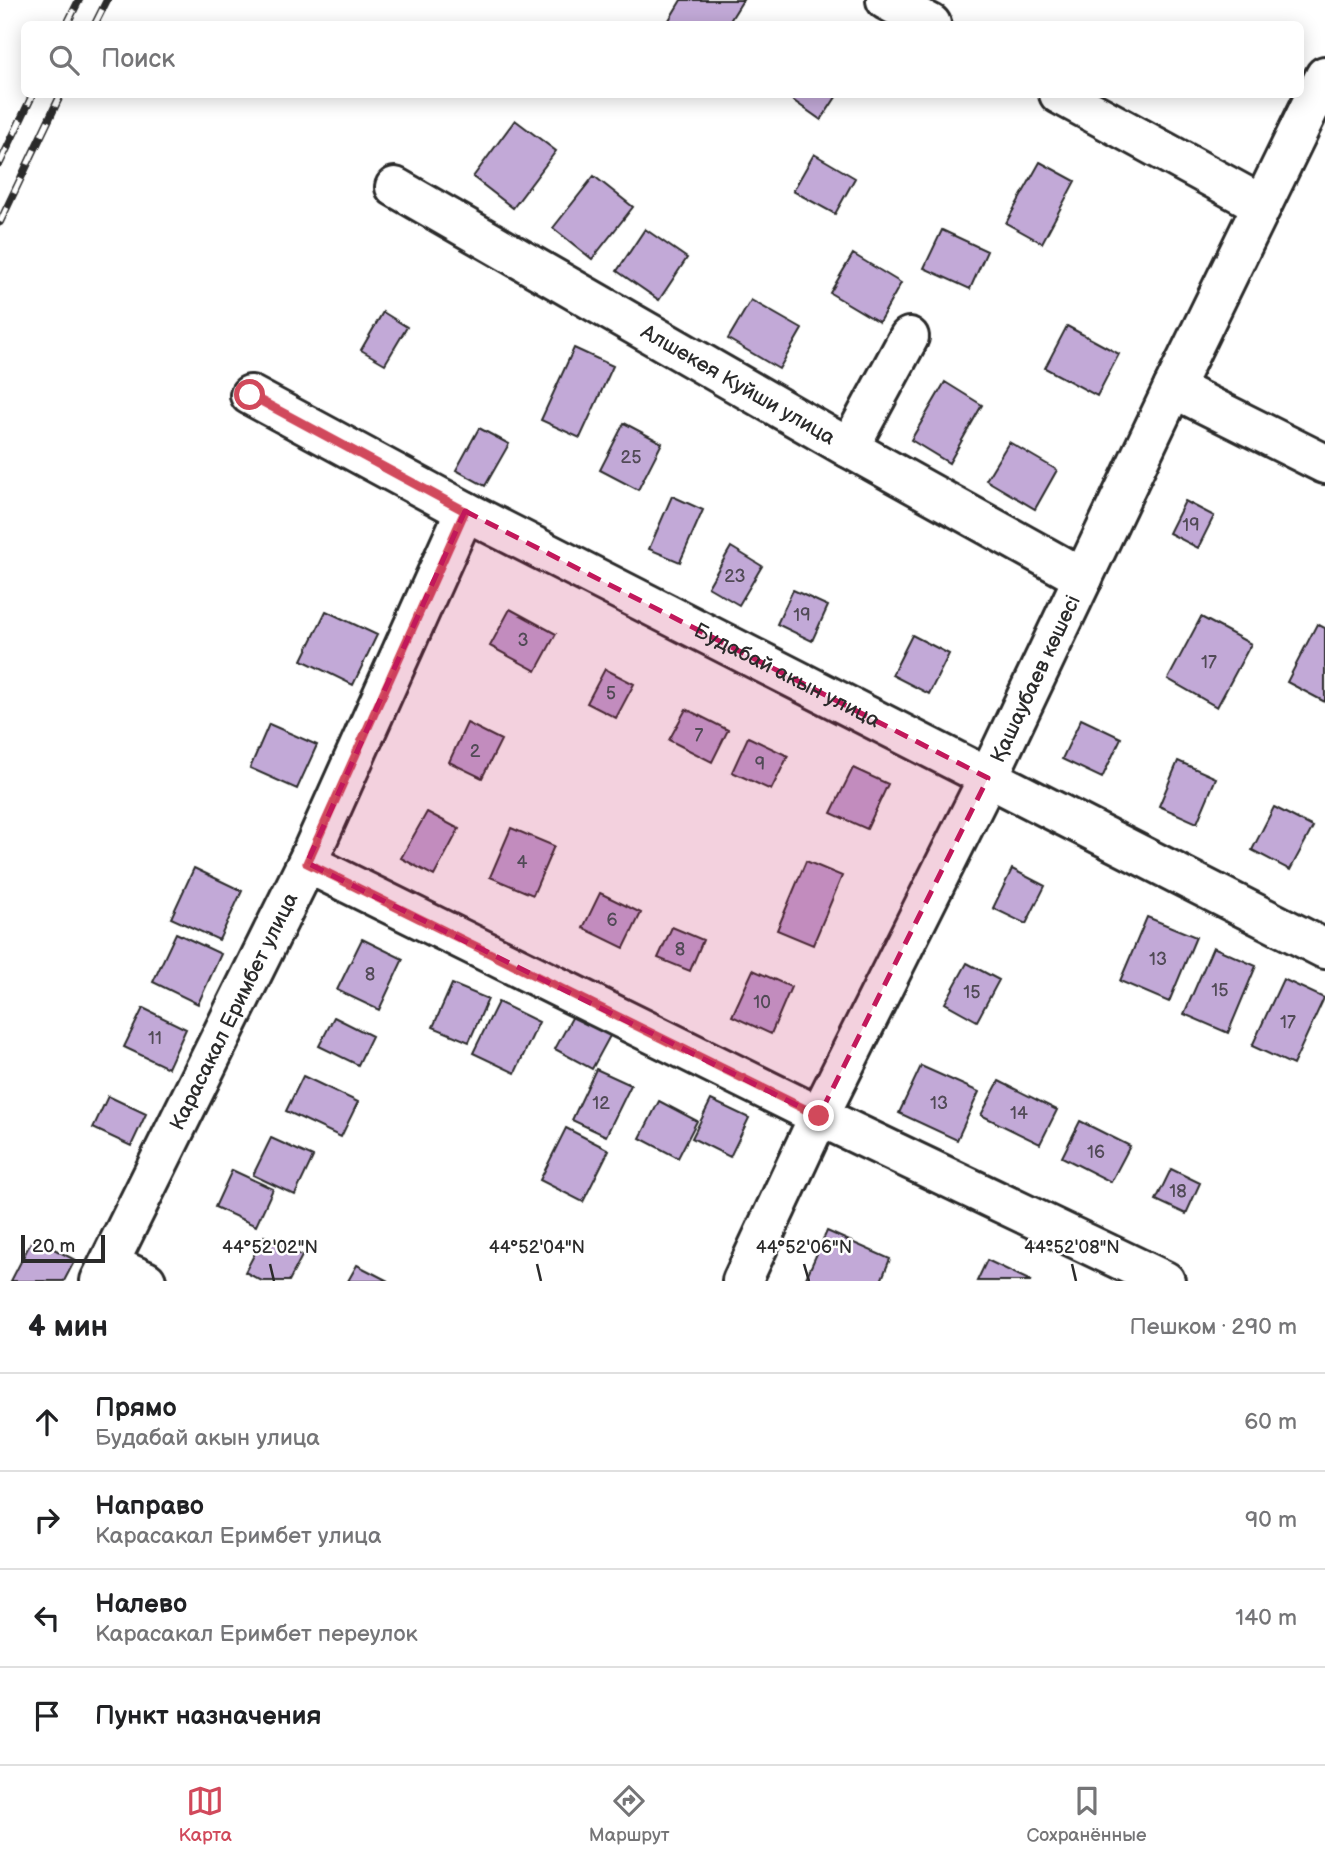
<!DOCTYPE html>
<html lang="ru">
<meta charset="utf-8">
<style>
body{margin:0;font-family:"Balsamiq Sans",sans-serif;background:#f6f6f6;color:#202124}
.scale{position:absolute;left:21px;bottom:18px;width:84px;box-sizing:border-box;padding-left:7px;border:4px solid #2b2b2b;border-top:0;font-size:19px;line-height:24px;white-space:nowrap;color:#2b2b2b;-webkit-text-stroke:5px #fff;paint-order:stroke}
.stop{position:absolute;width:21px;height:21px;margin:-16px;border:5px solid #d1495b;border-radius:50%;background:#fff}
.stop.end{background:#d1495b;border-color:#fff;box-shadow:0 2px 7px #0008}
.list{margin:0;padding:0;list-style:none}
h2{display:flex;justify-content:space-between;align-items:center;height:91px;margin:0;padding:0 28px;font-size:30px}
h2 small{font-size:23px;font-weight:400;color:#757577}
.list li{display:grid;grid-template-columns:46px 1fr auto;gap:21px;align-items:center;box-sizing:border-box;height:98px;padding:0 28px;border-top:2px solid #e0e0e0}
.list b{display:block;font-size:26px;white-space:nowrap}
.list p{margin:0;font-size:23px;white-space:nowrap;color:#757577}
.list em{font-size:23px;font-style:normal;color:#757577}
.icon{flex:none;width:38px;height:38px;fill:none;stroke:currentColor;stroke-width:2;stroke-linecap:round;stroke-linejoin:round}
.map{position:relative;flex:none;width:1325px;height:1281px;overflow:hidden}
.search{position:absolute;background:#fff;box-shadow:0 4px 18px #0003;left:21px;right:21px;top:21px;height:77px;display:flex;align-items:center;gap:18px;box-sizing:border-box;padding:0 24px;border-radius:10px;color:#757577;font-size:26px}
.sheet{height:483px;background:#fff}
nav{display:flex;justify-content:space-around;align-items:center;box-sizing:border-box;height:98px;border-top:2px solid #e0e0e0;background:#fff;font-size:19px;color:#757577}
nav a{display:grid;justify-items:center;gap:4px}
nav .on{color:#d1495b}
.map>svg:first-child{display:block}
.building{fill:#c2a9d7;stroke:#2b2b2b;stroke-width:2}
.lines{fill:none;stroke-linecap:round;stroke-linejoin:round}
.minor-casing{stroke:#2b2b2b;stroke-width:44}
.minor{stroke:#fff;stroke-width:38}
.rail-casing{stroke:#2b2b2b;stroke-width:8}
.rail{stroke:#fff;stroke-width:5;stroke-dasharray:16;stroke-linecap:butt}
.route{stroke:#d1495b;stroke-width:9}
.marked{fill:#c2185b;fill-opacity:0.2;stroke:#c2185b;stroke-width:5;stroke-dasharray:14 9;stroke-linejoin:round}
.ticks{fill:none;stroke:#2b2b2b;stroke-width:2.5}
.labels{text-anchor:middle;dominant-baseline:central;stroke-width:5;stroke-linejoin:round;paint-order:stroke}
.number-label{font-size:18px;fill:#514a56}
.street-label{font-size:21px;fill:#2b2b2b;stroke:#fff}
.ticks-label{font-size:18px;text-anchor:middle;fill:#2b2b2b;stroke:#fff;stroke-width:5;stroke-linejoin:round;paint-order:stroke}
</style>
<div class="map">
<svg width="1325" height="1281" viewBox="0 0 1325 1281">
<rect width="100%" height="100%" fill="#fff"/>
<filter id="ink" filterUnits="userSpaceOnUse"><feTurbulence type="fractalNoise" baseFrequency=".0143" numOctaves="2"/><feDisplacementMap in="SourceGraphic" scale="14" xChannelSelector="R" yChannelSelector="G"/><feConvolveMatrix kernelMatrix="1 2 1 2 8 2 1 2 1" color-interpolation-filters="sRGB"/></filter>
<g filter="url(#ink)">
<!-- building -->
<path class="building" d="M681 0H743L728 24H676L669 20Z
M784 94H838L821 120Z
M515 120 556 151 513 208 473 177Z
M814 154 855 178 835 214 793 191Z
M1040 162 1075 181 1042 243 1006 223Z
M594 176 633 207 592 259 553 228Z
M645 229 687 258 659 300 617 271Z
M942 230 987 251 970 289 924 268Z
M853 254 901 283 879 322 830 293Z
M751 300 802 329 779 369 728 339Z
M383 312 407 327 385 364 361 350Z
M1067 326 1119 354 1097 396 1045 368Z
M574 348 613 366 580 438 541 420Z
M945 382 982 405 949 463 911 440Z
M624 423 662 443 638 490 600 470Z
M479 428 509 444 485 486 456 470Z
M1009 442 1057 470 1035 509 986 480Z
M672 496 703 510 680 562 649 549Z
M1185 501 1214 516 1198 548 1169 533Z
M731 547 762 566 739 605 708 587Z
M793 590 828 606 812 641 777 624Z
M510 609 556 634 536 671 490 646Z
M326 611 377 635 353 685 302 660Z
M1201 617 1251 644 1217 707 1168 679Z
M1317 624 1325 628V702L1287 682Z
M912 635 949 654 929 694 892 675Z
M605 669 634 684 616 718 587 703Z
M686 709 728 730 712 762 669 740Z
M1081 719 1121 738 1102 778 1062 759Z
M467 723 501 740 482 778 449 762Z
M269 724 317 745 297 789 250 768Z
M748 737 788 756 771 790 732 772Z
M1178 761 1216 778 1197 823 1159 806Z
M853 768 888 784 867 829 831 813Z
M1274 807 1313 827 1290 870 1252 850Z
M427 812 459 829 434 876 401 858Z
M511 828 554 846 533 895 490 877Z
M806 861 842 876 813 945 777 930Z
M194 868 242 891 219 940 171 918Z
M1012 869 1045 886 1026 924 993 908Z
M600 893 641 913 624 948 583 928Z
M1147 917 1196 937 1169 1002 1120 981Z
M672 927 703 940 690 971 658 958Z
M176 933 221 954 198 1004 153 982Z
M362 939 403 959 379 1010 337 990Z
M1213 947 1256 966 1228 1033 1184 1014Z
M967 963 999 980 977 1021 945 1003Z
M753 970 791 987 771 1034 732 1016Z
M1283 979 1324 998 1293 1065 1252 1046Z
M452 984 488 999 469 1042 433 1027Z
M498 1002 539 1022 515 1073 473 1053Z
M143 1008 186 1029 168 1068 124 1047Z
M574 1014 611 1034 592 1069 555 1049Z
M334 1017 372 1036 358 1065 319 1046Z
M921 1066 979 1092 957 1140 899 1113Z
M596 1069 631 1085 606 1136 572 1120Z
M303 1076 358 1102 341 1137 286 1111Z
M999 1081 1057 1110 1040 1144 981 1115Z
M108 1096 146 1114 131 1146 93 1128Z
M711 1100 749 1118 730 1157 692 1138Z
M659 1101 697 1121 678 1158 640 1138Z
M1080 1121 1130 1146 1111 1182 1062 1157Z
M566 1128 609 1150 583 1202 540 1180Z
M271 1138 313 1157 295 1195 253 1175Z
M1171 1169 1200 1183 1186 1214 1156 1200Z
M232 1170 273 1189 256 1226 215 1207Z
M827 1231 890 1259 881 1281H814L806 1278Z
M264 1236 302 1256 289 1281H262L245 1272Z
M33 1238 75 1260 64 1281H11Z
M987 1260 1031 1281H977Z
M357 1265 388 1281H348Z"/>
<g class="lines">
<!-- minor casing -->
<g class="minor-casing">
<g id="minor">
<path d="M886 0 931 24"/>
<path d="M1059 94 1262 205"/>
<path id="s1" d="M395 187 849 448 1083 578"/>
<path d="M1173 388 1325 464"/>
<path id="s2" d="M250 395 465 511 1325 949"/>
<path d="M849 448 909 337"/>
<path d="M307 863 819 1116 1165 1281"/>
<path d="M109 1264 146 1281"/>
<path id="s3" d="M100 1281 307 863 465 511"/>
<path id="s4" d="M742 1281 819 1116 988 778 1173 388 1325 76"/>
</g>
</g>
<!-- minor -->
<use href="#minor" class="minor"/>
<!-- rail casing -->
<g class="rail-casing">
<path id="rail" d="M67 24 79 0
M95 24 107 0
M0 163 33 94
M0 222 61 94"/>
</g>
<!-- rail -->
<use href="#rail" class="rail"/>
</g>
</g>
<g class="lines" filter="url(#ink)">
<!-- route -->
<path class="route" d="M250 395 465 511 307 863 819 1116"/>
</g>
<!-- marked area -->
<path class="marked" d="M465 511 988 778 819 1116 307 863Z"/>
<!-- ticks -->
<path class="ticks" d="M270 1264 274 1281M537 1264 541 1281M804 1264 809 1281M1072 1264 1076 1281"/>
<g class="labels">
<!-- number labels -->
<g class="number-label">
<text x="631" y="457">25</text>
<text x="1191" y="525">19</text>
<text x="735" y="576">23</text>
<text x="802" y="615">19</text>
<text x="523" y="640">3</text>
<text x="1209" y="662">17</text>
<text x="611" y="693">5</text>
<text x="699" y="735">7</text>
<text x="475" y="751">2</text>
<text x="760" y="764">9</text>
<text x="522" y="862">4</text>
<text x="612" y="920">6</text>
<text x="680" y="949">8</text>
<text x="1158" y="959">13</text>
<text x="370" y="974">8</text>
<text x="1220" y="990">15</text>
<text x="972" y="992">15</text>
<text x="762" y="1002">10</text>
<text x="1288" y="1022">17</text>
<text x="155" y="1038">11</text>
<text x="601" y="1103">12</text>
<text x="939" y="1103">13</text>
<text x="1019" y="1113">14</text>
<text x="1096" y="1152">16</text>
<text x="1178" y="1191">18</text>
</g>
<!-- street labels -->
<g class="street-label">
<text stroke="none"><textPath href="#s1" startOffset="396">Алшекея Куйши улица</textPath></text>
<text stroke="none"><textPath href="#s2" startOffset="606">Будабай акын улица</textPath></text>
<text stroke="none"><textPath href="#s4" startOffset="670">Қашаубаев көшесі</textPath></text>
<text stroke="none"><textPath href="#s3" startOffset="301">Карасакал Еримбет улица</textPath></text>
</g>
</g>
<g class="ticks-label">
<text x="270" y="1253">44°52'02"N</text>
<text x="537" y="1253">44°52'04"N</text>
<text x="804" y="1253">44°52'06"N</text>
<text x="1072" y="1253">44°52'08"N</text>
</g>
</svg>
<div class="scale">20 m</div>
<div class="stop" style="left:250px;top:395px"></div>
<div class="stop end" style="left:819px;top:1116px"></div>
<div class="search"><svg class="icon" aria-label="search" viewBox="0 0 24 24"><circle cx="10" cy="10" r="6"/><path d="M15 15l6 6"/></svg>Поиск</div>
</div>
<section class="sheet">
<h2>4 мин<small>Пешком · 290 m</small></h2>
<ul class="list">
<li><svg class="icon" aria-label="ahead" viewBox="0 0 24 24"><path d="M12 20V5M6 11l6-6 6 6"/></svg><div><b>Прямо</b><p>Будабай акын улица</p></div><em>60 m</em></li>
<li><svg class="icon" aria-label="right" viewBox="0 0 24 24"><path d="M7 20v-9h11M14 6l5 5-5 5"/></svg><div><b>Направо</b><p>Карасакал Еримбет улица</p></div><em>90 m</em></li>
<li><svg class="icon" aria-label="left" viewBox="0 0 24 24"><path d="M17 20v-9H6M10 6l-5 5 5 5"/></svg><div><b>Налево</b><p>Карасакал Еримбет переулок</p></div><em>140 m</em></li>
<li><svg class="icon" aria-label="arrive" viewBox="0 0 24 24"><path d="M6 21V4h12l-3 4 3 4H6"/></svg><div><b>Пункт назначения</b></div></li>
</ul>
</section>
<nav>
<a class="on"><svg class="icon" aria-label="map" viewBox="0 0 24 24"><path d="M3 6l6-2 6 2 6-2v14l-6 2-6-2-6 2zM9 4v14M15 6v14"/></svg>Карта</a>
<a><svg class="icon" aria-label="directions" viewBox="0 0 24 24"><path d="M12 3l9 9-9 9-9-9zM9 14v-3h6M13 9l2 2-2 2"/></svg>Маршрут</a>
<a><svg class="icon" aria-label="saved" viewBox="0 0 24 24"><path d="M7 4h10v16l-5-4-5 4z"/></svg>Сохранённые</a>
</nav>
